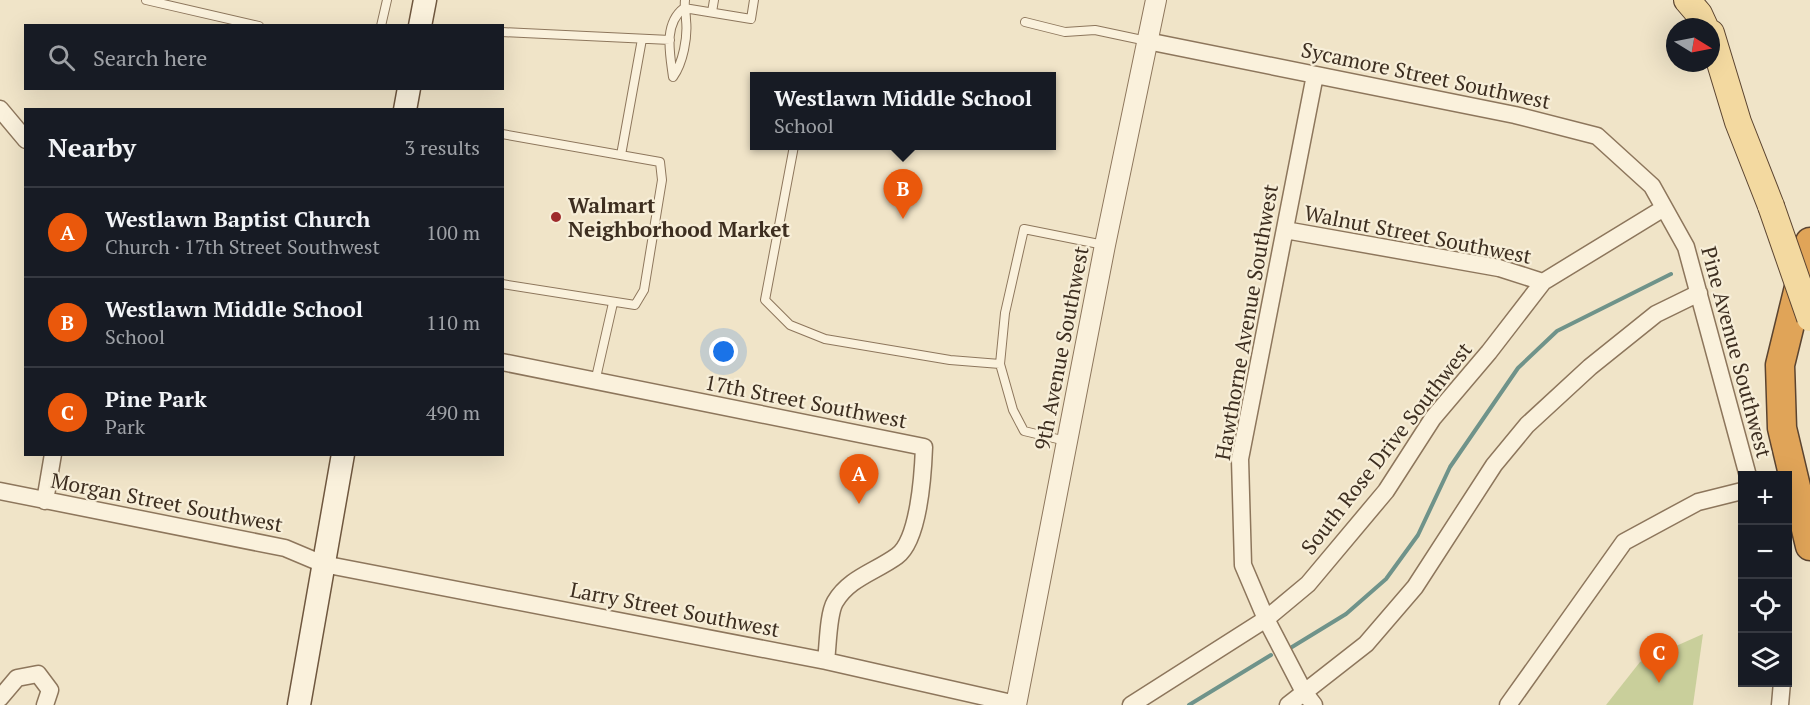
<!DOCTYPE html>
<meta charset="utf-8">
<style>
body{margin:0;font-family:"PT Serif",serif;background:#20242c;color:#f1f3f6}
.controls{position:absolute;right:18px;bottom:18px;display:grid;overflow:hidden;border-radius:0px;box-shadow:0 6px 24px #0002}
.controls button{width:54px;height:54px;display:grid;place-items:center;padding:0;border:0;border-bottom:2px solid #363941;background:#171b24;color:#f1f3f6;font:30px sans-serif}
.compass{position:absolute;left:1666px;top:18px;width:54px;height:54px;border-radius:50%;background:#171b24;box-shadow:0 6px 24px #0002;rotate:100deg}
.you{position:absolute;left:724px;top:352px;width:21px;height:21px;margin:-15px;border:4px solid #fff;border-radius:50%;background:#1a73e8;box-shadow:0 0 0 9px #1a73e833}
.badge{display:grid;place-items:center;width:39px;height:39px;border-radius:50%;background:#ea580c;color:#fff;font-size:20px;font-weight:700}
.pin{position:absolute;translate:-50% -50px;filter:drop-shadow(0 2px 3px #0008)}
.pin::after{content:'';position:absolute;top:32px;width:21px;height:18px;background:inherit;clip-path:polygon(0 0,100% 0,50% 100%)}
.popup{position:absolute;left:750px;top:72px;width:306px;height:78px;box-sizing:border-box;display:grid;place-content:center;border-radius:0px;background:#171b24;filter:drop-shadow(0 2px 4px #0005);font-size:20px;white-space:nowrap;color:#9ea1a6}
.popup b{font-size:22px;color:#f1f3f6}
.popup::after{content:'';position:absolute;left:50%;top:100%;margin-left:-12px;border:12px solid transparent;border-top-color:#171b24}
.list{margin:0;padding:0;list-style:none}
h2{display:flex;justify-content:space-between;align-items:center;height:78px;margin:0;padding:0 24px;font-size:26px}
h2 small{font-size:20px;font-weight:400;color:#9ea1a6}
.list li{display:grid;grid-template-columns:39px 1fr auto;gap:18px;align-items:center;box-sizing:border-box;height:90px;padding:0 24px;border-top:2px solid #363941}
.list b{display:block;font-size:22px;white-space:nowrap}
.list p{margin:0;font-size:20px;white-space:nowrap;color:#9ea1a6}
.list em{font-size:20px;font-style:normal;color:#9ea1a6}
.icon{flex:none;width:33px;height:33px;fill:none;stroke:currentColor;stroke-width:2;stroke-linecap:round;stroke-linejoin:round}
.map{position:relative;flex:none;width:1810px;height:705px;overflow:hidden}
.search{position:absolute;background:#171b24;box-shadow:0 6px 24px #0002;left:24px;top:24px;width:480px;height:66px;display:flex;align-items:center;gap:15px;box-sizing:border-box;padding:0 21px;border-radius:0px;color:#9ea1a6;font-size:22px}
.panel{position:absolute;background:#171b24;box-shadow:0 6px 24px #0002;left:24px;top:108px;width:480px;height:348px;border-radius:0px}
.map>svg:first-child{display:block}
.green{fill:#c9cf9b}
.lines{fill:none;stroke-linecap:round;stroke-linejoin:round}
.stream{stroke:#6f938a;stroke-width:4}
.service-casing{stroke:#8d765c;stroke-width:10}
.minor-casing{stroke:#8d765c;stroke-width:19}
.tertiary-casing{stroke:#8d765c;stroke-width:22}
.secondary-casing{stroke:#6f573f;stroke-width:25}
.primary-casing{stroke:#5b4430;stroke-width:28}
.motorway-casing{stroke:#5b4430;stroke-width:31}
.service{stroke:#faf1dc;stroke-width:8}
.minor{stroke:#faf1dc;stroke-width:16}
.tertiary{stroke:#faf1dc;stroke-width:20}
.secondary{stroke:#faf1dc;stroke-width:22}
.primary{stroke:#f3d9a0;stroke-width:26}
.motorway{stroke:#e0a458;stroke-width:28}
.primary-bridge-casing{stroke:#5b4430;stroke-width:28;stroke-linecap:butt}
.primary-bridge{stroke:#f3d9a0;stroke-width:26}
.poi-dot{fill:#9e2a2b;stroke:#f7eed8;stroke-width:2}
.labels{text-anchor:middle;dominant-baseline:central;stroke-width:4.5;stroke-linejoin:round;paint-order:stroke}
.street-label{font-size:21px;fill:#3d2e20;stroke:#f7eed8}
.poi-label{font-size:21px;font-weight:bold;fill:#3d2e20;stroke:#f7eed8;text-anchor:start}
</style>
<div class="map">
<svg width="1810" height="705" viewBox="0 0 1810 705">
<rect width="100%" height="100%" fill="#f0e4c8"/>
<!-- green -->
<path class="green" d="M1703 634 1693 705H1606L1640 662Z"/>
<g class="lines">
<!-- stream -->
<path class="stream" d="M1292 647 1346 614 1386 579 1418 535 1450 467 1518 368 1557 331 1671 274
M1189 705 1271 655"/>
<!-- service casing -->
<g class="service-casing">
<path id="service" d="M146 0 259 26
M685 0C684 8 686 12 686 20 688 37 683 63 673 77 670 54 663 24 684 8L751 19 754 0
M712 12 714 0
M1025 22 1065 32 1095 30 1147 41
M381 26 387 0
M502 32 670 40
M502 134 660 162 662 180 644 290 635 305 502 284
M794 146 765 300 790 325 825 339 950 360 1000 364
M621 155 642 39
M595 382 613 303
M1066 441 1024 431 1013 410 1000 364 1005 313 1024 229 1104 245"/>
</g>
<!-- minor casing -->
<g class="minor-casing">
<path id="minor" d="M1147 41 1515 115 1597 136 1652 186 1686 247 1748 476
M0 109 26 140
M1285 230 1499 268 1543 282
M502 362 924 447C923 474 919 540 897 556 875 572 849 578 835 602 828 614 828 646 826 661
M0 491 285 548 323 564 826 661 1016 704
M45 501 53 454
M0 698 17 678 38 674 50 690 45 705
M1131 705 1266 619 1308 584 1386 491 1433 418 1489 352 1543 282 1664 208
M1288 705 1366 644 1415 587 1494 465 1527 425 1590 367 1656 314 1699 293
M1314 705 1304 692 1266 619 1243 565 1240 459 1315 75
M1508 705 1624 542 1698 502 1742 491
M1780 705 1782 682"/>
</g>
<!-- tertiary casing -->
<g class="tertiary-casing">
<path id="tertiary" d="M1016 705 1105 245 1156 0"/>
</g>
<!-- secondary casing -->
<g class="secondary-casing">
<path id="secondary" d="M420 26 425 0
M405 110 409 88
M299 705 343 454"/>
</g>
<!-- primary casing -->
<g class="primary-casing">
<path id="primary" d="M1687 0 1699 14 1705 27
M1711 33 1738 122 1771 206"/>
</g>
<!-- motorway casing -->
<g class="motorway-casing">
<path id="motorway" d="M1810 242 1780 365 1782 428 1810 546"/>
</g>
<!-- service -->
<use href="#service" class="service"/>
<!-- minor -->
<use href="#minor" class="minor"/>
<!-- tertiary -->
<use href="#tertiary" class="tertiary"/>
<!-- secondary -->
<use href="#secondary" class="secondary"/>
<!-- primary -->
<use href="#primary" class="primary"/>
<!-- motorway -->
<use href="#motorway" class="motorway"/>
<!-- primary-bridge casing -->
<g class="primary-bridge-casing">
<path id="primary-bridge" d="M1771 206 1810 318"/>
</g>
<!-- primary-bridge -->
<use href="#primary-bridge" class="primary-bridge"/>
</g>
<!-- markers -->
<circle class="poi-dot" cx="556" cy="217" r="6"/>
<g class="labels">
<!-- street labels -->
<g class="street-label">
<text transform="translate(1426 75) rotate(12)">Sycamore Street Southwest</text>
<text transform="translate(1418 234) rotate(11)">Walnut Street Southwest</text>
<text transform="translate(1246 322) rotate(-80)">Hawthorne Avenue Southwest</text>
<text transform="translate(1061 348) rotate(-79)">9th Avenue Southwest</text>
<text transform="translate(1737 352) rotate(75)">Pine Avenue Southwest</text>
<text transform="translate(806 401) rotate(11)">17th Street Southwest</text>
<text transform="translate(1386 448) rotate(-52)">South Rose Drive Southwest</text>
<text transform="translate(167 502) rotate(11)">Morgan Street Southwest</text>
<text transform="translate(675 609) rotate(11)">Larry Street Southwest</text>
</g>
<!-- poi labels -->
<g class="poi-label">
<text x="568" y="205">Walmart<tspan x="568" dy="24">Neighborhood Market</tspan></text>
</g>
</g>
</svg>
<div class="controls">
<button>+</button>
<button>−</button>
<button><svg class="icon" aria-label="locate" viewBox="0 0 24 24"><circle cx="12" cy="12" r="6"/><path d="M12 2v4M12 18v4M2 12h4M18 12h4"/></svg></button>
<button><svg class="icon" aria-label="layers" viewBox="0 0 24 24"><path d="M12 4l9 5-9 5-9-5zM3 14l9 5 9-5"/></svg></button>
</div>
<svg class="compass" viewBox="-18 -18 36 36"><path d="M0-13l5 13h-10z" fill="#e53935"/><path d="M0 13l5-13h-10z" fill="#9ea1a6"/></svg>
<div class="you"></div>
<div class="pin badge" style="left:859px;top:504px">A</div>
<div class="pin badge" style="left:903px;top:219px">B</div>
<div class="popup"><b>Westlawn Middle School</b>School</div>
<div class="pin badge" style="left:1659px;top:683px">C</div>
<div class="search"><svg class="icon" aria-label="search" viewBox="0 0 24 24"><circle cx="10" cy="10" r="6"/><path d="M15 15l6 6"/></svg>Search here</div>
<section class="panel">
<h2>Nearby<small>3 results</small></h2>
<ul class="list">
<li><span class="badge">A</span><div><b>Westlawn Baptist Church</b><p>Church · 17th Street Southwest</p></div><em>100 m</em></li>
<li><span class="badge">B</span><div><b>Westlawn Middle School</b><p>School</p></div><em>110 m</em></li>
<li><span class="badge">C</span><div><b>Pine Park</b><p>Park</p></div><em>490 m</em></li>
</ul>
</section>
</div>
